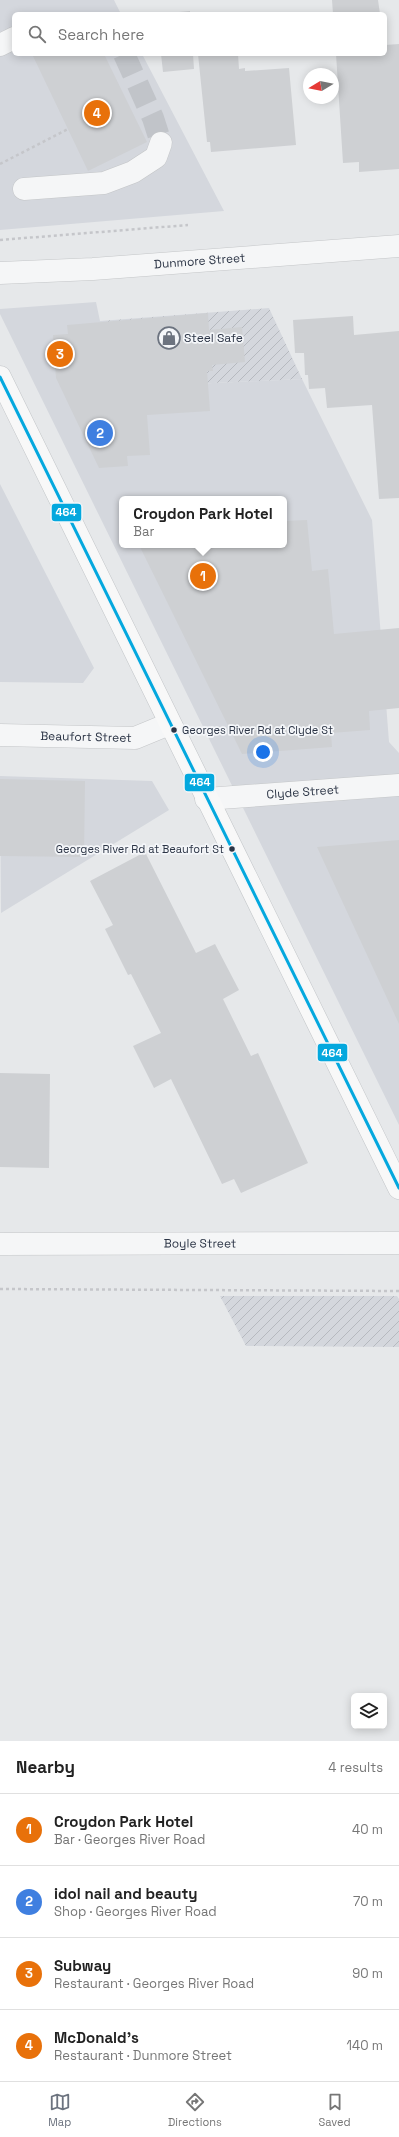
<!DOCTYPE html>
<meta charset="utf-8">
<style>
body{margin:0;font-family:"Space Grotesk",sans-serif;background:#f2f2f2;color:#222}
.controls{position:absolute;right:12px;bottom:12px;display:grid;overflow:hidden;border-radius:6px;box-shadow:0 2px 10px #0003}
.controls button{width:36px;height:36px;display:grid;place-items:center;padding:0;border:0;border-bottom:1px solid #e0e0e0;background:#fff;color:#222;font:20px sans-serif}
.compass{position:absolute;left:303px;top:68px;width:36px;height:36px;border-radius:50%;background:#fff;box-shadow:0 2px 10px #0003;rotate:260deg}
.you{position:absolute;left:263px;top:752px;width:14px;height:14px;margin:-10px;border:3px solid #fff;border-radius:50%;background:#1a73e8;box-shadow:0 0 0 6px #1a73e833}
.badge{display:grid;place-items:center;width:26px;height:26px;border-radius:50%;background:#6c737f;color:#fff;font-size:13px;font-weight:700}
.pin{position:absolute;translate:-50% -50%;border:2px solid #fff;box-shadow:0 1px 4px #0006}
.popup{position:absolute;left:119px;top:496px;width:168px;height:52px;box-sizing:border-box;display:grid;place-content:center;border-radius:6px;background:#fff;filter:drop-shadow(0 1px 3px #0005);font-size:13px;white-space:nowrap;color:#767676}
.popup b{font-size:15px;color:#222}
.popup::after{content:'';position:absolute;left:50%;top:100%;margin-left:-8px;border:8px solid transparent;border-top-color:#fff}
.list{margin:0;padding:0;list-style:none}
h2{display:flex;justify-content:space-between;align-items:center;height:52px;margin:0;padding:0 16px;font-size:17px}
h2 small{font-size:13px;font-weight:400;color:#767676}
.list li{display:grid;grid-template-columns:26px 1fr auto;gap:12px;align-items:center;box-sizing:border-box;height:72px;padding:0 16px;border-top:1px solid #e0e0e0}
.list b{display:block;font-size:15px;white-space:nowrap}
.list p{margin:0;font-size:13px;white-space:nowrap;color:#767676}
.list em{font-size:13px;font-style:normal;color:#767676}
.icon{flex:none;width:22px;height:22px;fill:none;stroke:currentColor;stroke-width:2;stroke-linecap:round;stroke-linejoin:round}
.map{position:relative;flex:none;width:399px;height:1741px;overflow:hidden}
.search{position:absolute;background:#fff;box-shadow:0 2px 10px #0003;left:12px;right:12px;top:12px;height:44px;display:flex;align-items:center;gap:10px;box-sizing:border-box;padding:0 14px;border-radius:6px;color:#767676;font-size:15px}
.sheet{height:340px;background:#fff}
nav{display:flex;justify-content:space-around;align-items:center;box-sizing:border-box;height:56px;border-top:1px solid #e0e0e0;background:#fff;font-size:11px;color:#767676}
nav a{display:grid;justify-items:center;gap:2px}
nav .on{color:#6c737f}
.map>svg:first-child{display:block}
.built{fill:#d4d7dd;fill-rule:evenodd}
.industrial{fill:url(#industrial-furrows)}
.building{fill:#ced0d3}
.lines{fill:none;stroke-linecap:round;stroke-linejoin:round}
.minor-tunnel{stroke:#c1c4c9;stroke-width:22;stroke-dasharray:22 11;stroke-linecap:butt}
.minor-casing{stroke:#c4c6c8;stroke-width:23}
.major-casing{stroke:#c2c5c8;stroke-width:23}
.path{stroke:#c5c6ca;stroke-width:2.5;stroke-dasharray:3 3;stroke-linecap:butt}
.minor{stroke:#f5f6f7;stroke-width:22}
.major{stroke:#f8f8f8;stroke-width:22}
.bus-1-casing{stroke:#f4f6f9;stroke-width:6}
.bus-1{stroke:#04a8de;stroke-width:3}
.bus-dot{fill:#2b3445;stroke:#f4f6f9;stroke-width:1.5}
.labels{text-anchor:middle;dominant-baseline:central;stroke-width:3.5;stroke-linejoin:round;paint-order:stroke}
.bus-label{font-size:11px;fill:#2b3445;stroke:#f4f6f9;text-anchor:start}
.street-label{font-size:12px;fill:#2b3445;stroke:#f4f6f9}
.poi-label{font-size:12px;fill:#2b3445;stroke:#f4f6f9;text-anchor:start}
.line-badge{stroke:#f4f6f9;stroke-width:1.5}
.badge-label{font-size:11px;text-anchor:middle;font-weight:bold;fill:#fff}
</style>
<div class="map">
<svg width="399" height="1741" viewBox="0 0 399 1741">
<defs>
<pattern id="industrial-furrows" width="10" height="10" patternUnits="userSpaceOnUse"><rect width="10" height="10" fill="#d4d7dd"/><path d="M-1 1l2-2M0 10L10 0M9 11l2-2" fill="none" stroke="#b6b9bf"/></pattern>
</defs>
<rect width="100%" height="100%" fill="#e6e8ea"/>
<!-- built -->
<path class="built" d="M0 0H114L121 14H14V54H142L224 211 0 230Z
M96 302 100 321 107 388 302 379 372 520 389 742 399 753V1125L0 314V309ZM122 499H284V545H122Z
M0 484 94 668 83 683 0 682Z
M0 776 152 781 169 810 1 913Z"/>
<!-- industrial -->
<path class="industrial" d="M269 308 302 379 106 388 100 321Z
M220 1296H397L399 1299V1347L246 1346Z"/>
<!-- building -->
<path class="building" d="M332 0H378L380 14H333Z
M190 11V14H158Z
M399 44V169L359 172V162L343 163 336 54H385V45Z
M32 54H104L147 142 88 171Z
M161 54H193L194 69 163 72Z
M198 54H238L239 69 245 68V71L289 68 296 145 211 152 210 142H207Z
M208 313 209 330 242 327 245 362 212 365 213 371H207L210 411 147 415 150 455 127 456 128 466 99 468 56 378 53 335 68 334 67 325Z
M353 316 354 335 399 331V498L379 499 372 405 327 408 325 388 309 389 308 375H305L304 353H295L293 320Z
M307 520 312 571 328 569 334 634 399 628V708L369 711 370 730 331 733 332 747 242 754 139 545H284V521Z
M0 779 85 781 84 857 0 856Z
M399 840V1024L317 847Z
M145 852 196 953 215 944 239 990 223 999 251 1056 258 1053 308 1163 241 1193 234 1179 222 1184 171 1079 154 1088 133 1046 161 1033 131 974 128 975 105 929 113 925 90 881Z
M0 1073 50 1074 49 1168 0 1167Z"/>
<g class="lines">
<!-- minor-tunnel -->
<path class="minor-tunnel" d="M124 54 153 118 161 143"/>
<!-- minor casing -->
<g class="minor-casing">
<g id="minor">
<path d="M0 45 14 38"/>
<path d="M24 189 104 183 133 172 156 157 161 143"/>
<path id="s1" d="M0 273 93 269 399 246"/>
<path id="s2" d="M0 735 135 738 169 724"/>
<path id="s3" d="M206 799 399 785"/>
<path id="s4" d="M0 1244 399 1243"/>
</g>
</g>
<!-- major casing -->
<g class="major-casing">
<path id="major" d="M0 377 399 1188"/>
</g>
<!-- path -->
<path class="path" d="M0 164 68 129
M0 240 188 225
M0 1289 399 1291"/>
<!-- minor -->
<use href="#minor" class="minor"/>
<!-- major -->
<use href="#major" class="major"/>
<!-- bus-1 casing -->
<g class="bus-1-casing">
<path id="bus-1" d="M0 377 399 1188"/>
</g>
<!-- bus-1 -->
<use href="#bus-1" class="bus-1"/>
</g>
<!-- icons -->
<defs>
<g id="shop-ring" transform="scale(1.15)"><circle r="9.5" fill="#f4f6f9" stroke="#6c737f" stroke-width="1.5"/><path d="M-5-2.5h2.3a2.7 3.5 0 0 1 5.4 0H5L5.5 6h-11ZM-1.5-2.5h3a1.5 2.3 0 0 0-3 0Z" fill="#6c737f"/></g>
</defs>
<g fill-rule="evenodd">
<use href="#shop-ring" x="169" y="338"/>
</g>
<!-- markers -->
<g class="bus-dot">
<circle cx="174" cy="730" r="3.5"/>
<circle cx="232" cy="849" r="3.5"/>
</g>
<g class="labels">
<!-- bus labels -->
<g class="bus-label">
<text x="182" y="730">Georges River Rd at Clyde St</text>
<text x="224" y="849" text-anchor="end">Georges River Rd at Beaufort St</text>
</g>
<!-- street labels -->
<g class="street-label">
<text stroke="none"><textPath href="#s1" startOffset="200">Dunmore Street</textPath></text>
<text stroke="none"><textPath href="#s2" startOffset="86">Beaufort Street</textPath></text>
<text stroke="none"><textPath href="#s3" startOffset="97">Clyde Street</textPath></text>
<text stroke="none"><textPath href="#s4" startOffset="200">Boyle Street</textPath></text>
</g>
<!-- poi labels -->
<g class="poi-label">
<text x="184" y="338">Steel Safe</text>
</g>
</g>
<g class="line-badge">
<rect x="51" y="503" width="31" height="19" rx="4" fill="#04a8de"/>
<rect x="184" y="773" width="31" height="19" rx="4" fill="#04a8de"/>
<rect x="317" y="1043" width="31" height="19" rx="4" fill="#04a8de"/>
</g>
<g class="badge-label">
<text x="66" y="516">464</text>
<text x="200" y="786">464</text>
<text x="332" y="1057">464</text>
</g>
</svg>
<div class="controls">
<button><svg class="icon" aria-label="layers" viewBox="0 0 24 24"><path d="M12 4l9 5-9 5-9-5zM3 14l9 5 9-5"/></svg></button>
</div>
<svg class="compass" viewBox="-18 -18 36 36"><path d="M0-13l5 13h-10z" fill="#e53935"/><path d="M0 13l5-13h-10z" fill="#767676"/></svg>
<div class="you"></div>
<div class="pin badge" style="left:203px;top:576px;background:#e8710a">1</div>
<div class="popup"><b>Croydon Park Hotel</b>Bar</div>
<div class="pin badge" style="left:100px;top:433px;background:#3f7fe0">2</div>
<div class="pin badge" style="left:60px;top:354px;background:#e8710a">3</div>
<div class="pin badge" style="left:97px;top:113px;background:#e8710a">4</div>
<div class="search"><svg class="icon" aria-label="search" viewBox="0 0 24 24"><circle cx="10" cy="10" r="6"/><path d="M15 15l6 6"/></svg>Search here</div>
</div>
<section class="sheet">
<h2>Nearby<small>4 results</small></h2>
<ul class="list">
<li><span class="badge" style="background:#e8710a">1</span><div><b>Croydon Park Hotel</b><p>Bar · Georges River Road</p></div><em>40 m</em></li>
<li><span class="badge" style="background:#3f7fe0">2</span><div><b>idol nail and beauty</b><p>Shop · Georges River Road</p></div><em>70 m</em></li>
<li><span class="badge" style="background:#e8710a">3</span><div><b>Subway</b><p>Restaurant · Georges River Road</p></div><em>90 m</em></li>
<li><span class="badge" style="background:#e8710a">4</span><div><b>McDonald's</b><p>Restaurant · Dunmore Street</p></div><em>140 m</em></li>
</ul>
</section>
<nav>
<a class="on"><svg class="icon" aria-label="map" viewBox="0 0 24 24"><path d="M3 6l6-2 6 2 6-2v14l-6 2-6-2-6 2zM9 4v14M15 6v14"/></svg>Map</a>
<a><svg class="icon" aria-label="directions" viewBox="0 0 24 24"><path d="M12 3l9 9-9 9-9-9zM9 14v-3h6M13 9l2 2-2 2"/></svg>Directions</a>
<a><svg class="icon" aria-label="saved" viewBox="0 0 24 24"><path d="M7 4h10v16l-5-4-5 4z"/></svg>Saved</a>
</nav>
